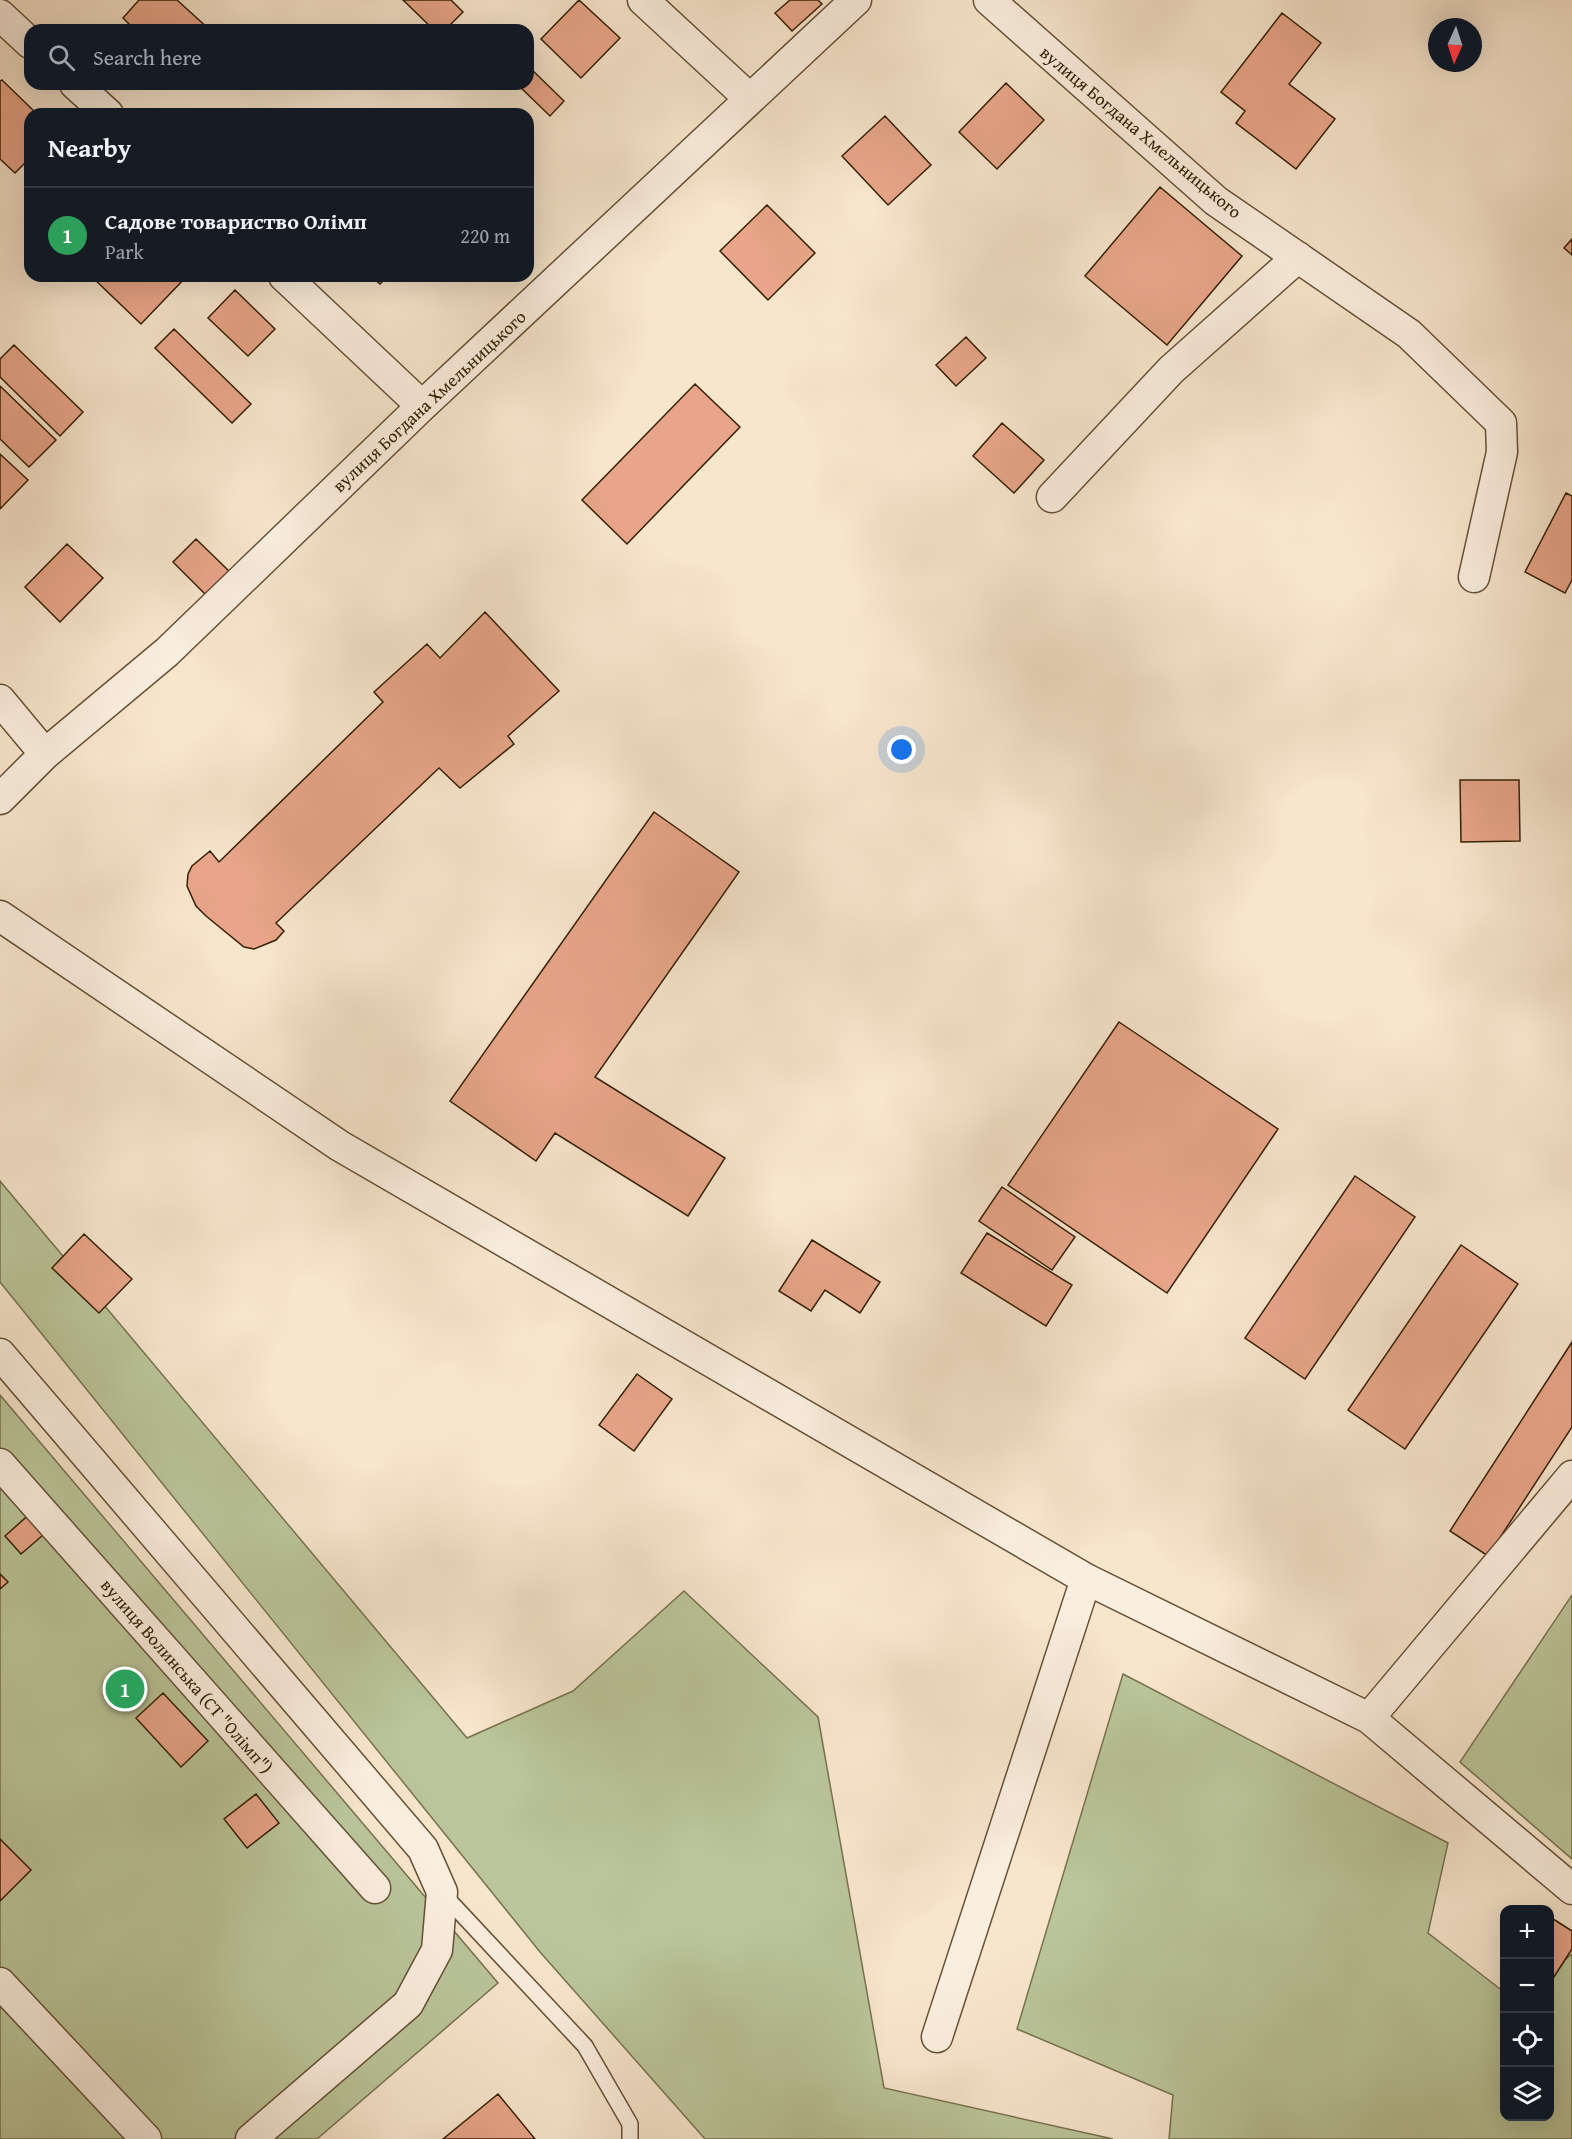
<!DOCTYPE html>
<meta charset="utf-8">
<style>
body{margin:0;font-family:"Gentium Book Plus",serif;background:#242831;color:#f1f3f6}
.controls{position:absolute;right:18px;bottom:18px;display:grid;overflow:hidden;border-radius:12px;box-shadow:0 6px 24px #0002}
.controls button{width:54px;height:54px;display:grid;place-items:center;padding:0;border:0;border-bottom:2px solid #363941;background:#171b24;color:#f1f3f6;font:30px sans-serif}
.compass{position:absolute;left:1428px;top:18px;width:54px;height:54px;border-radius:50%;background:#171b24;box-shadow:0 6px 24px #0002;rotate:183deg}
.you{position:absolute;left:902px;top:750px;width:21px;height:21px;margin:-15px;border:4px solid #fff;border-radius:50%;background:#1a73e8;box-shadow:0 0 0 9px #1a73e833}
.badge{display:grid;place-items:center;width:39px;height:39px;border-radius:50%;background:#c59692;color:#fff;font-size:20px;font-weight:700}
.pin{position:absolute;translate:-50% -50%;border:3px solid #fff;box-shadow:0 2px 6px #0006}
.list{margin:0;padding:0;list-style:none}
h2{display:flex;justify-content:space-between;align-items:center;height:78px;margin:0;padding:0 24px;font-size:26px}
h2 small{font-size:20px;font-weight:400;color:#9ea1a6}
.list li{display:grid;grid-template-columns:39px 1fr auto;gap:18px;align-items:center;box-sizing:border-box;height:96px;padding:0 24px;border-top:2px solid #363941}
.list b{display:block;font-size:22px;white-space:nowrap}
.list p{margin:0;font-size:20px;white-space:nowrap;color:#9ea1a6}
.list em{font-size:20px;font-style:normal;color:#9ea1a6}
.icon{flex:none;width:33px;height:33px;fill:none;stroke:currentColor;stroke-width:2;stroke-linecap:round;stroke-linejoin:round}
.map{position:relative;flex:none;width:1572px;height:2139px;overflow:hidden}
.search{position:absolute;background:#171b24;box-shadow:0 6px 24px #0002;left:24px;top:24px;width:510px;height:66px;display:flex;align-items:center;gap:15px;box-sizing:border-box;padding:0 21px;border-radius:18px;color:#9ea1a6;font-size:22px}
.panel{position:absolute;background:#171b24;box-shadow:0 6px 24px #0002;left:24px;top:108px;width:510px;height:174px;border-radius:18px}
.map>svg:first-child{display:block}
.green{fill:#bac59a;stroke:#78724f;stroke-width:1.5}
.building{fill:#e8a589;stroke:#352004;stroke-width:1.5}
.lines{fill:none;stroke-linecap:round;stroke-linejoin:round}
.lane-casing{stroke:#665136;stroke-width:18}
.street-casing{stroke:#665136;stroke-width:33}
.lane{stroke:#faeede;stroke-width:15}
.street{stroke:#faeede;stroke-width:30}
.labels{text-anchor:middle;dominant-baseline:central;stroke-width:5;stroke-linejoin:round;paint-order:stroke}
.street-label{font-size:18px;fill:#352004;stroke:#faeede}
</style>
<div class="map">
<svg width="1572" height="2139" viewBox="0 0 1572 2139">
<rect width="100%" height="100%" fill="#f7e5cc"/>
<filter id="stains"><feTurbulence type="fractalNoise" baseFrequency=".00333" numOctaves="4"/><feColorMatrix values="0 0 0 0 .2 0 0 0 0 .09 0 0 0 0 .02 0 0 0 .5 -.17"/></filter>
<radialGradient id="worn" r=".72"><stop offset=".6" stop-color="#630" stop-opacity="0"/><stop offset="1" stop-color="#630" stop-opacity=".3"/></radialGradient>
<!-- green -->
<path class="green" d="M0 1181 467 1738 573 1691 684 1591 818 1717 884 2088 1113 2139H705L540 1952 0 1282Z
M0 1395 498 1983 317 2139H0Z
M1572 1595V1859L1460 1762Z
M1123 1674 1448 1843 1428 1933 1504 1992V2116H1550V1972L1572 1954V2139H1169L1173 2095 1017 2029Z"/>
<!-- building -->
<path class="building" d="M139 0H177L210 30H135L123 18Z
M403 0H451L463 12 445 30H434Z
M579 0 620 38 581 78 541 39Z
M790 0H818L822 4 792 31 775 13Z
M1282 13 1321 43 1289 84 1335 119 1296 169 1236 123 1245 111 1221 92Z
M528 66 564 101 550 116 517 84H528Z
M2 80 37 114H30V158L15 173 0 159V81Z
M1006 83 1044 120 997 169 959 132Z
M885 116 931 165 888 205 842 156Z
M1160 187 1242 256 1167 345 1085 276Z
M767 205 815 253 768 300 720 251Z
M1572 239V255L1564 248Z
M91 276H187L141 324Z
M371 276H388L380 284Z
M235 290 275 329 248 356 208 318Z
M174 329 251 404 232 423 155 348Z
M966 337 986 358 956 386 936 365Z
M14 345 83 412 60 436 0 377V359Z
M695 384 740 427 627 544 582 500Z
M0 386 56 440 29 467 0 439Z
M1002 423 1044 460 1014 493 973 456Z
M0 454 28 480 0 509Z
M1566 493 1572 496V580L1565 593 1525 572Z
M196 539 230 572 207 596 173 562Z
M67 544 103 578 60 622 25 587Z
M485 612 559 691 508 736 514 744 460 788 439 768 276 923 284 931 276 940 254 949 244 947 206 916 196 906 187 886 188 874 192 866 210 851 219 862 383 702 374 692 427 644 440 658Z
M1460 780H1519L1520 841 1461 842Z
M654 812 739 872 595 1077 725 1158 688 1216 555 1133 536 1161 450 1101Z
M1119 1022 1278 1129 1167 1293 1008 1185Z
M1355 1176 1415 1217 1305 1379 1245 1338Z
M1002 1187 1075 1237 1052 1270 979 1221Z
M987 1233 1072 1285 1046 1326 961 1273Z
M84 1234 132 1279 99 1313 52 1268Z
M812 1240 880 1282 860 1313 825 1290 811 1311 779 1291Z
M1461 1245 1518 1284 1405 1449 1348 1410Z
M1572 1342V1427L1488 1556 1450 1531Z
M637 1374 672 1399 634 1451 599 1425Z
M33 1511 50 1529 21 1554 5 1536Z
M0 1574 8 1582 0 1589Z
M163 1693 208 1741 181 1767 136 1718Z
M256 1794 279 1823 247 1848 224 1819Z
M0 1839 31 1870 0 1901Z
M1550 1917 1572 1931V1949L1550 1983Z
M498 2094 535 2139H443Z"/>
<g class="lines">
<!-- lane casing -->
<g class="lane-casing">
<path id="lane" d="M442 1893 585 2046 630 2124V2139"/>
</g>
<!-- street casing -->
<g class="street-casing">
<path id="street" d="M643 0 750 99
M989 0 1216 201 1409 334 1501 423 1502 452 1474 577
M0 15 30 43
M75 84 108 114
M284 276 422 406
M1052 497 1171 370 1298 257
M0 700 45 754
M0 799 45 754 167 652 422 406 856 0
M0 916 340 1146 1086 1579 1369 1718 1572 1889
M0 1354 423 1849 442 1892 437 1950 408 2004 251 2139
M0 1464 375 1888
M1369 1718 1572 1476
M0 1983 146 2139
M937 2037 1086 1579"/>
</g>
<!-- lane -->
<use href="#lane" class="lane"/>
<!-- street -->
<use href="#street" class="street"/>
</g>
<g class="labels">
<!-- street labels -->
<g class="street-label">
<text transform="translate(1141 132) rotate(40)">вулиця Богдана Хмельницького</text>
<text transform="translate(429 401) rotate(-43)">вулиця Богдана Хмельницького</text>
<text transform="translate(187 1676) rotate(49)">вулиця Волинська (СТ "Олімп")</text>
</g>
</g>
<rect width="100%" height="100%" filter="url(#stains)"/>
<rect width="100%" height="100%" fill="url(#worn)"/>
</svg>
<div class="controls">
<button>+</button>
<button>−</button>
<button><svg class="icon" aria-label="locate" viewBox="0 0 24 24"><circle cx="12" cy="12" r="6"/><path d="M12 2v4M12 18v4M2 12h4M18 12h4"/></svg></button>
<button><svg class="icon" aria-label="layers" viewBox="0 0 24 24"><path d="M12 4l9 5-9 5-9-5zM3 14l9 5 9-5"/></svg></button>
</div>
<svg class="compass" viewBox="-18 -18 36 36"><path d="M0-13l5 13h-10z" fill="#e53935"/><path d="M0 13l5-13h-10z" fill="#9ea1a6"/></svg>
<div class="you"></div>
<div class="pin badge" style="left:125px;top:1689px;background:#2e9e5b">1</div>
<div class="search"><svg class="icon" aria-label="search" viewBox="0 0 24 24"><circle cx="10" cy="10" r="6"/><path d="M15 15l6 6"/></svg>Search here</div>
<section class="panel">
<h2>Nearby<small></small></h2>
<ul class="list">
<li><span class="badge" style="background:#2e9e5b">1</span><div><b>Садове товариство Олімп</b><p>Park</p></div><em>220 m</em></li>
</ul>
</section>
</div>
